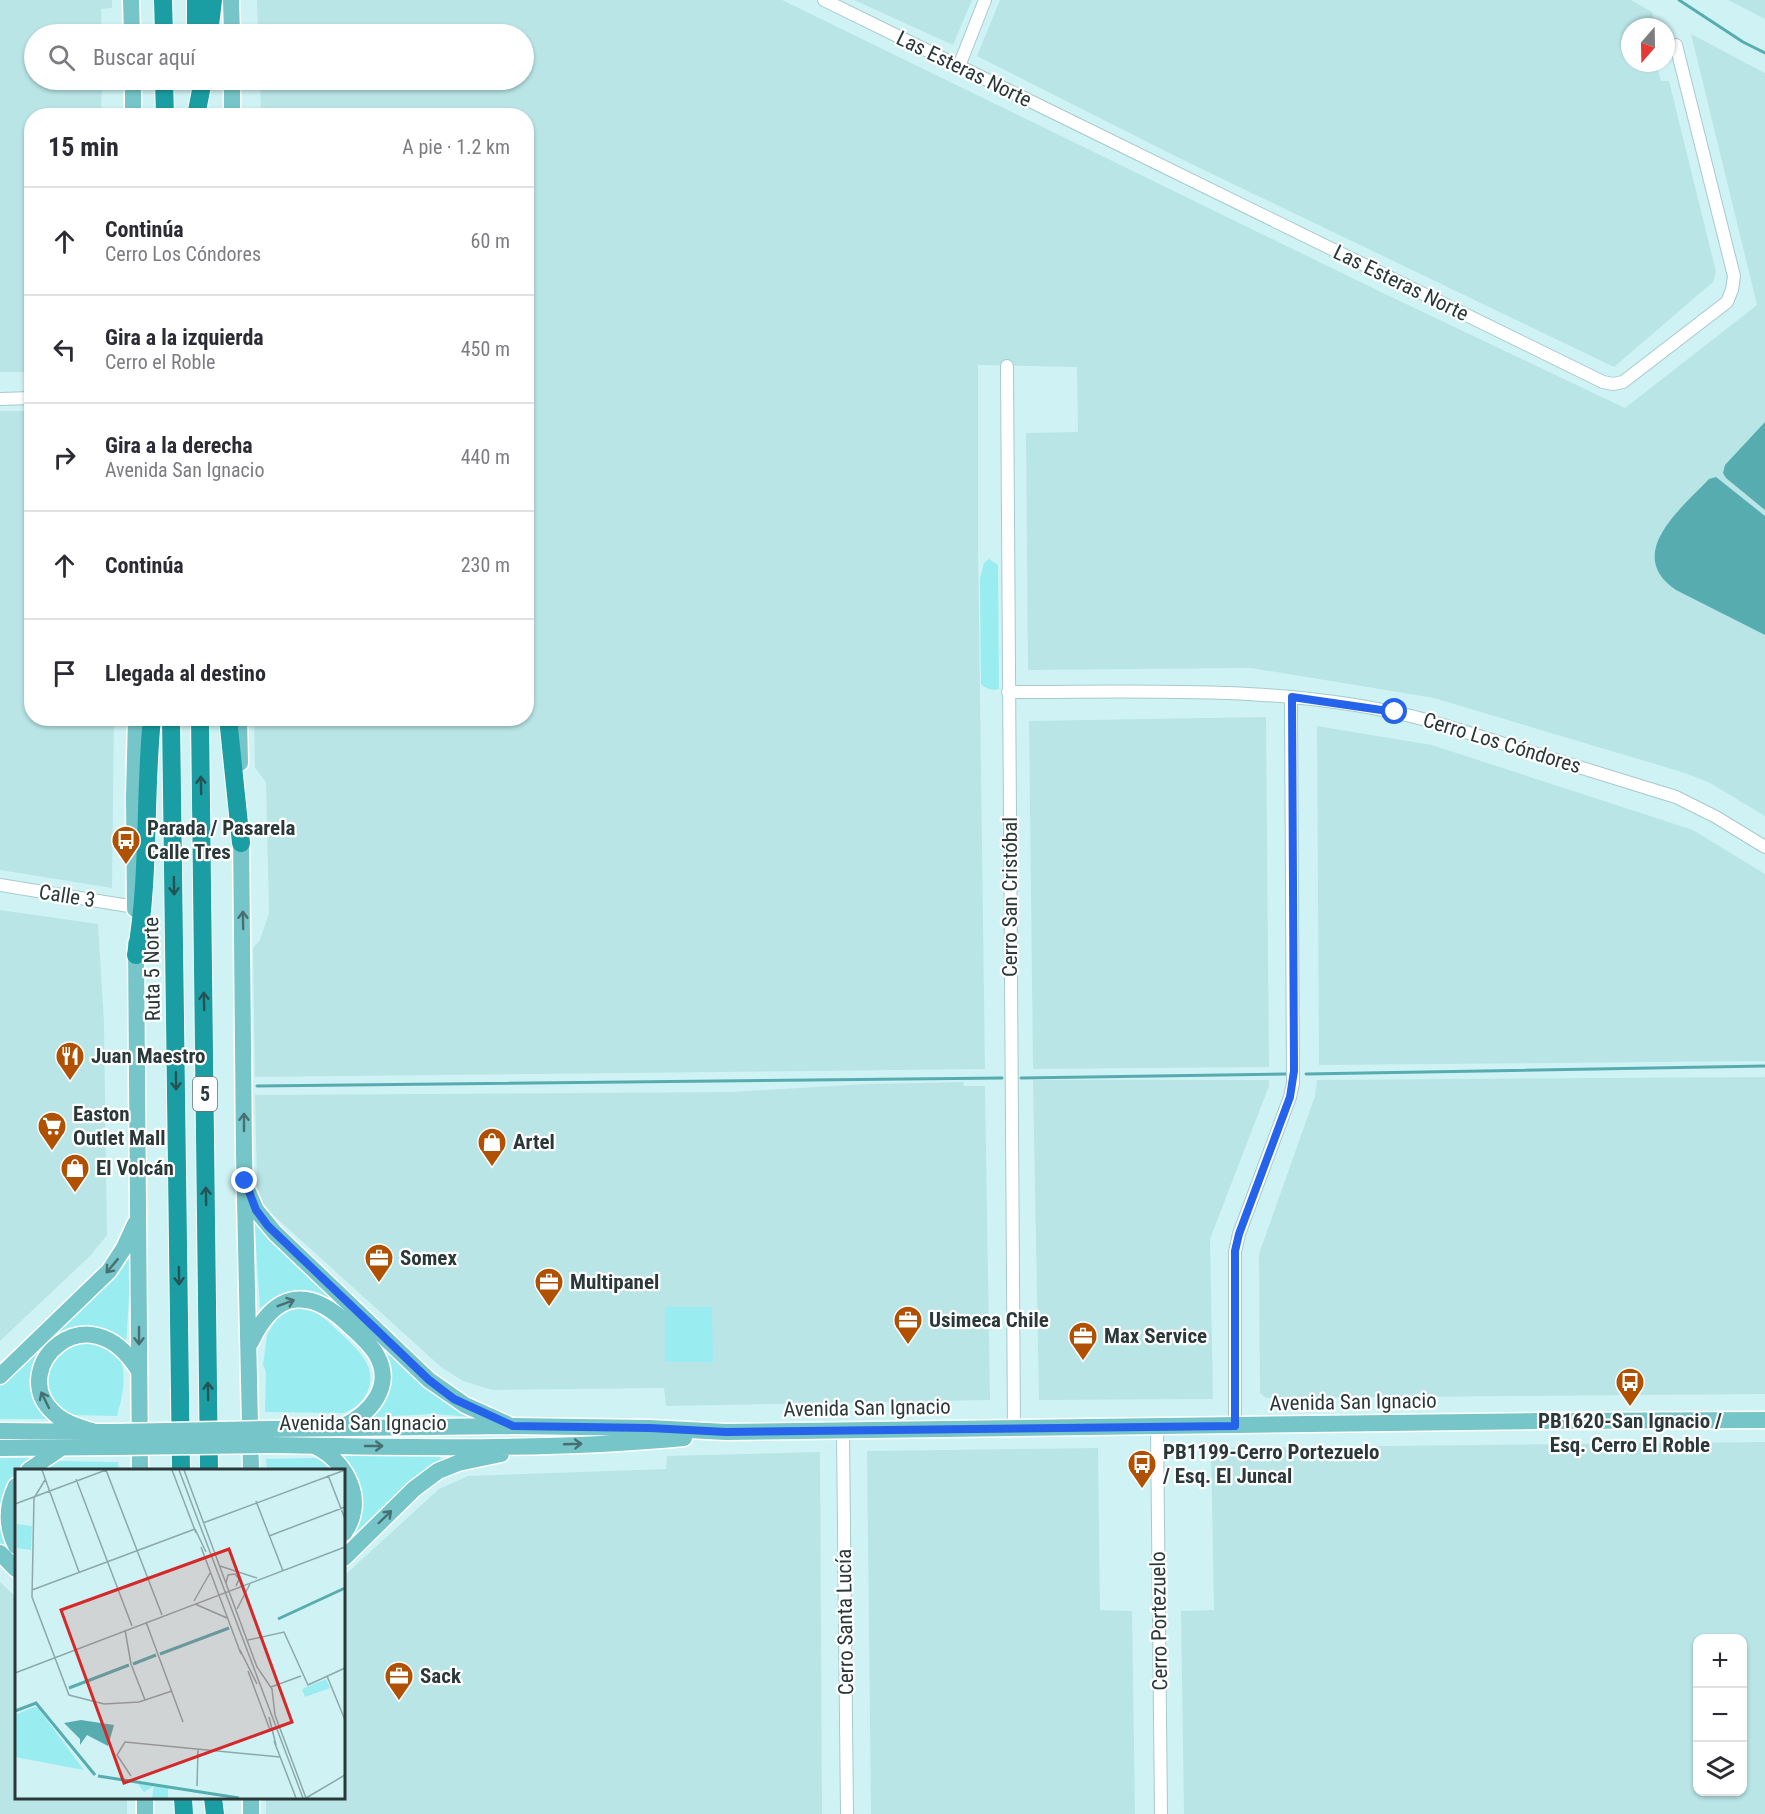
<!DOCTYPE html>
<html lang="es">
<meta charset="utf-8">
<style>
body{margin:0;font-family:"Roboto Condensed",sans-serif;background:#f7f7f7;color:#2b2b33}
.controls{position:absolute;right:18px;bottom:18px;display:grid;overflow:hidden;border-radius:12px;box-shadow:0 2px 4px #0004}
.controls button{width:54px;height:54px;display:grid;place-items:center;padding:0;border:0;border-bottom:2px solid #e1e1e2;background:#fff;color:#2b2b33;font:30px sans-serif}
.compass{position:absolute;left:1621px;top:18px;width:54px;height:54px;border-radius:50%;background:#fff;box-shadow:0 2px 4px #0004;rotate:200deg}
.stop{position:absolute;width:18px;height:18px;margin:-14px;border:4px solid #2563eb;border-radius:50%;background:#fff}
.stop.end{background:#2563eb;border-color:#fff;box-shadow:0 2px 6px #0008}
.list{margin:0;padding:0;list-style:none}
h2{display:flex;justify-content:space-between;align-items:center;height:78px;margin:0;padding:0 24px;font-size:26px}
h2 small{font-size:20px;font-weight:400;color:#7c7c81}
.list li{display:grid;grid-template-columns:39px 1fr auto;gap:18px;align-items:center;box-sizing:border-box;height:108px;padding:0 24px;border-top:2px solid #e1e1e2}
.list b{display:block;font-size:22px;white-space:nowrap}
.list p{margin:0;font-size:20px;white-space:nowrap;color:#7c7c81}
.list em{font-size:20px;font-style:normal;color:#7c7c81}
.icon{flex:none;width:33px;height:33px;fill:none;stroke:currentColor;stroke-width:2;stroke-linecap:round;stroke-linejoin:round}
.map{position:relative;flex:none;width:1765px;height:1814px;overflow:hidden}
.search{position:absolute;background:#fff;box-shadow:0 2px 4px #0004;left:24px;top:24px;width:510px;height:66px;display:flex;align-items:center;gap:15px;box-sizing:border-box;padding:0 21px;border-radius:33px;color:#7c7c81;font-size:22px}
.panel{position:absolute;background:#fff;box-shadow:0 2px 4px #0004;left:24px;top:108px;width:510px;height:618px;border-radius:24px}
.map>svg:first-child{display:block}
.built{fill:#b9e5e7;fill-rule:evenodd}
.green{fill:#99ecf0}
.water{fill:#57acb0}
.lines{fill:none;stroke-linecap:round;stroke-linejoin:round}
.stream{stroke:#57acb0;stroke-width:3}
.minor-casing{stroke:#a7cacc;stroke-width:14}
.major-casing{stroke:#fff;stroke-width:19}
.highway-casing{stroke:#fff;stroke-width:20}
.minor{stroke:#fff;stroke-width:12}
.major{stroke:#76c5c8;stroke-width:16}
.highway{stroke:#1b9ea3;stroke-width:18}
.major-bridge-casing{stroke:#fff;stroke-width:19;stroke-linecap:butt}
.major-bridge{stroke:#76c5c8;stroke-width:16}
.oneway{stroke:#265254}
.oneway2{stroke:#487072}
.route{stroke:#2563eb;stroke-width:8}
.labels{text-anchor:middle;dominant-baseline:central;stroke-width:4.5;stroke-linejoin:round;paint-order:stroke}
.shield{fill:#fff;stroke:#6a7474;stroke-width:1.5}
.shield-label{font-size:20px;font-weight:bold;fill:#2a3839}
.street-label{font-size:21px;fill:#2a3839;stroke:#fff}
.poi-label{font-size:21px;font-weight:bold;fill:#2a3839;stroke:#fff;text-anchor:start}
.inset-river{fill:none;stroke:#57acb0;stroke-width:3}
.inset-road{fill:none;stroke:#8da8a9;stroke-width:1.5}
.view{fill:#d62828;fill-opacity:0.15;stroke:#d62828;stroke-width:3}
.inset-edge{fill:none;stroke:#2a3839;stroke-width:3}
</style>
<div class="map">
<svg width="1765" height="1814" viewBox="0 0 1765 1814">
<rect width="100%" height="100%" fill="#cff3f4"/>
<!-- built -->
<path class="built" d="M0 0H112V8L101 9 102 34H34V80H102L101 115 32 116 31 372H0Z
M257 0H782L1383 293 1625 408 1757 305 1691 34 1765 73V816L1710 783 1685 773 1434 698 1251 668 1028 670 1026 433 1078 432 1077 367 978 365V549L985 1069 255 1077 253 948 260 940 269 913 266 782 255 768 254 719 526 718V116L261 115 260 80H524V34H258Z
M854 0H972L953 45Z
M1000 0H1631L1652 12 1656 27H1630V63H1656L1661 81H1669L1716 272 1713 282 1614 367 1177 157 977 56Z
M1728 0H1765V19Z
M0 411H31L32 718 114 719 112 888 0 870Z
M1266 717 1269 1067 1033 1069 1029 721Z
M1317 726 1432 745 1693 830 1765 874V1061L1319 1065Z
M0 910 98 924 104 1023 107 1235 91 1255 0 1341Z
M1765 1077V1394L1266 1398 1260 1393 1259 1254 1315 1096 1317 1080Z
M1033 1080H1269V1086L1210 1239 1213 1399 1039 1400Z
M963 1082 964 1086H985L990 1400 666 1406 664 1388 492 1390 463 1381 441 1367 272 1214 262 1202 257 1186 255 1095 731 1092 867 1084Z
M1765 1442V1814H1184L1181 1611 1214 1610 1211 1448ZM1698 1638H1742V1792H1698Z
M1098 1448 1100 1610 1132 1611 1135 1814H871L867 1451Z
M820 1452 822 1814H266V1798H344V1576L439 1489 468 1476 666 1469 667 1456Z
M0 1582 16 1597V1798H127V1814H0Z"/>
<!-- green -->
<path class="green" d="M989 559 998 565 999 689C993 691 986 689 981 684L980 579 984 563Z
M254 1215 473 1417 434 1414 373 1417C385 1402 393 1386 390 1366 387 1351 373 1339 363 1329 351 1318 338 1302 324 1295 301 1284 277 1291 260 1309Z
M132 1251 126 1345C113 1330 86 1321 66 1330 62 1332 58 1336 54 1339L38 1401 47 1419H0V1384Z
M665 1307H712L713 1362H665Z
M300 1308C317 1310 328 1321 339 1332 349 1341 361 1352 367 1364 377 1385 363 1406 344 1413L265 1412 266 1372 263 1365 267 1335 277 1318 287 1311Z
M87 1340C94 1343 103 1345 110 1349 132 1362 122 1397 117 1416L73 1415 61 1410 49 1396 46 1381 49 1367 63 1347Z
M438 1455 443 1462 344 1549V1542L347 1539C357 1504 370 1485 340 1456Z
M0 1458H32L16 1470 5 1492 16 1563 0 1547Z
M316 1458 335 1470H267L266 1459Z
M54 1461 118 1462 119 1470H35Z"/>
<!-- water -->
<path class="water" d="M1765 422V510L1726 478 1723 473 1725 465Z
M1716 477 1765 516V635L1676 590C1623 554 1682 508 1709 479Z"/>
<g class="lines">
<!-- stream -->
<path class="stream" d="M1679 0 1743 42 1765 53
M1306 1074 1765 1066
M1021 1078 1286 1074
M257 1086 1002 1078"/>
<!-- minor casing -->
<g class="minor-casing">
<path id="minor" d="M824 0 1603 382 1613 384 1623 382 1727 302 1732 290 1734 276 1676 45
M959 66 985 0
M1007 366 1014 1429
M0 399 32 398
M1008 692C1148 692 1293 684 1430 721L1676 797 1716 817 1765 847
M0 885 135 907
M1235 1426V1252L1239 1234 1290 1097 1293 1083 1291 697
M1157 1427 1161 1814
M843 1431 847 1814"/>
</g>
<!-- major casing -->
<g class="major-casing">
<path id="major" d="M131 0 132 34
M231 0 232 34
M133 80V116
M232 80V116
M239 718 240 763
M241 830 244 1154 251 1470
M135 909 134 798 136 718
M136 943 140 1470
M248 1192 256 1210 275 1233 429 1380 465 1405 507 1424
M251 1342C276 1288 312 1288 351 1327 360 1335 370 1344 376 1354 395 1386 370 1414 342 1427
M0 1376 109 1271 124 1248 135 1224
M269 1429 513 1426 650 1428 726 1432 1537 1421 1765 1420
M0 1431 115 1432
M92 1431C79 1427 64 1423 54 1413 5 1369 88 1287 139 1371
M270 1445C408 1447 547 1451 684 1438
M315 1446C347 1462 367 1501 344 1533
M0 1448 115 1447
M29 1470 60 1449
M16 1486C7 1505 6 1526 16 1546
M0 1553 16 1569
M344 1558 414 1489 438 1471 458 1463 501 1454
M145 1798V1814
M251 1798V1814"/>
</g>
<!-- highway casing -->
<g class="highway-casing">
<path id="highway" d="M163 0 164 34
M196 34V0
M209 34 213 0
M164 80 165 116
M196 116 203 80
M171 718 181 1470
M200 718 209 1470
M228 718 241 843
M136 955C150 877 144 797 152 718
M183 1798 184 1814
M213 1798 215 1814"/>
</g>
<!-- minor -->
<use href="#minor" class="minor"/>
<!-- major -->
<use href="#major" class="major"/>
<!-- highway -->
<use href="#highway" class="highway"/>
<!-- major-bridge casing -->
<g class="major-bridge-casing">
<path id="major-bridge" d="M115 1432 269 1429
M115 1447 270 1445"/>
</g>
<!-- major-bridge -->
<use href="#major-bridge" class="major-bridge"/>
</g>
<!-- one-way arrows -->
<defs><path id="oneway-shaft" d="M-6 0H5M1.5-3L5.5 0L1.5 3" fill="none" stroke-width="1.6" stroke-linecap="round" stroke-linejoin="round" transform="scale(1.5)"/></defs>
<g class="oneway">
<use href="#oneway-shaft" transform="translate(201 785) rotate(-91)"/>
<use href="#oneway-shaft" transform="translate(174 886) rotate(89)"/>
<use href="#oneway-shaft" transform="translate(204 1001) rotate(-91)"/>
<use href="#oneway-shaft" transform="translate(176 1081) rotate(89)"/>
<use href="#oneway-shaft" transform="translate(206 1196) rotate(-91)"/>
<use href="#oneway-shaft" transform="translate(179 1276) rotate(89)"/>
<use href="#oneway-shaft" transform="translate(208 1391) rotate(-91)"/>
</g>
<g class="oneway2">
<use href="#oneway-shaft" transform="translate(243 920) rotate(-91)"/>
<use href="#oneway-shaft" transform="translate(244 1122) rotate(-90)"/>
<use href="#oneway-shaft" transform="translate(112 1266) rotate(130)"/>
<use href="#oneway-shaft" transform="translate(286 1303) rotate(-21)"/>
<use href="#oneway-shaft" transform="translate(139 1336) rotate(90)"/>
<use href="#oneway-shaft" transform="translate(45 1400) rotate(-116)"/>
<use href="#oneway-shaft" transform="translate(573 1444) rotate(-2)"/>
<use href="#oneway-shaft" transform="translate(374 1446)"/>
<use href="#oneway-shaft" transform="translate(385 1517) rotate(-44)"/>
</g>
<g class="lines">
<!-- route -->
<path class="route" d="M245 1181 256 1210 268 1226 429 1380 454 1399 513 1426 650 1428 726 1432 1235 1426V1251L1239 1234 1290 1097 1294 1071 1292 697 1395 712"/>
</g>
<!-- icons -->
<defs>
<g id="bus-pin" transform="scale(1.5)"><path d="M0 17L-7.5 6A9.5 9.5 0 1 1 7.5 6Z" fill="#b05102" stroke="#fff"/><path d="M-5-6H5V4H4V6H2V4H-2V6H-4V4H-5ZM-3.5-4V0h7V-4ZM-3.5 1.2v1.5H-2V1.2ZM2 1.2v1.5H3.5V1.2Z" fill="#fff"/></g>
<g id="restaurant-pin" transform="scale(1.5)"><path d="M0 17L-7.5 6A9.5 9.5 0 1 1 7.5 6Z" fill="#b05102" stroke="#fff"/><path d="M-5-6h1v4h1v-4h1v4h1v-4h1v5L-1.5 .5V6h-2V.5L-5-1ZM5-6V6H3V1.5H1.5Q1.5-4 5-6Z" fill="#fff"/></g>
<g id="supermarket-pin" transform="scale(1.5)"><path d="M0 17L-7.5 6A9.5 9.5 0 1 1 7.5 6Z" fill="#b05102" stroke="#fff"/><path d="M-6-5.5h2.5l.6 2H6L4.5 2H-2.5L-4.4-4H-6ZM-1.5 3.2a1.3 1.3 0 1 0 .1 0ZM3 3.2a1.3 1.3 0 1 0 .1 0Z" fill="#fff"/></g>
<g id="shop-pin" transform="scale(1.5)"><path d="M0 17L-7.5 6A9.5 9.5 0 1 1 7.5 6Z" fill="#b05102" stroke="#fff"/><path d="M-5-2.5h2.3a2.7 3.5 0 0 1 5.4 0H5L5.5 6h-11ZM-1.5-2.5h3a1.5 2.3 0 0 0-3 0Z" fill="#fff"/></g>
<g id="office-pin" transform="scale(1.5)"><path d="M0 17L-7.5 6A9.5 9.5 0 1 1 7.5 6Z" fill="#b05102" stroke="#fff"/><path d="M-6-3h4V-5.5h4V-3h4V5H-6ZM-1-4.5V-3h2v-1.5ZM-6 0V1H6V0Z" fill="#fff"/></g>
</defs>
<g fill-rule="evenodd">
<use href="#bus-pin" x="126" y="840"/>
<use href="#restaurant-pin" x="70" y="1056"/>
<use href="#supermarket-pin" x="52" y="1126"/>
<use href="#shop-pin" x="492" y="1142"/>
<use href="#shop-pin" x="75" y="1168"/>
<use href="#office-pin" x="379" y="1258"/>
<use href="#office-pin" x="549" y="1282"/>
<use href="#office-pin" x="908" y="1320"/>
<use href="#office-pin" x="1083" y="1336"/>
<use href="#bus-pin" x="1630" y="1382"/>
<use href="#bus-pin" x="1142" y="1464"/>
<use href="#office-pin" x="399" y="1676"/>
</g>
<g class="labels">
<!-- shield labels -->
<rect class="shield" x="193" y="1077" width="24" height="34" rx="4.5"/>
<g class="shield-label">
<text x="205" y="1094">5</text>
</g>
<!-- street labels -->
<g class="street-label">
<text transform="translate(964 69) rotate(26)">Las Esteras Norte</text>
<text transform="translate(1401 283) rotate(26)">Las Esteras Norte</text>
<text transform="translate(1502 743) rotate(17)">Cerro Los Cóndores</text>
<text transform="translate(67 896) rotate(9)">Calle 3</text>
<text transform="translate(1010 897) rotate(-90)">Cerro San Cristóbal</text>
<text transform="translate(152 969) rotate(-91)">Ruta 5 Norte</text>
<text transform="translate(1353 1402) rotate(-1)">Avenida San Ignacio</text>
<text transform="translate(867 1408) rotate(-1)">Avenida San Ignacio</text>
<text x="363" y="1423">Avenida San Ignacio</text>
<text transform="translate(1159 1621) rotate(-91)">Cerro Portezuelo</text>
<text transform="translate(845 1622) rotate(-91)">Cerro Santa Lucía</text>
</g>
<!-- poi labels -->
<g class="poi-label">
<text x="147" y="828">Parada / Pasarela<tspan x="147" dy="24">Calle Tres</tspan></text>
<text x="91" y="1056">Juan Maestro</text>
<text x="73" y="1114">Easton<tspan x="73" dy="24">Outlet Mall</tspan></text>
<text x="513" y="1142">Artel</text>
<text x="96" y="1168">El Volcán</text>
<text x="400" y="1258">Somex</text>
<text x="570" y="1282">Multipanel</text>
<text x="929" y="1320">Usimeca Chile</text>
<text x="1104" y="1336">Max Service</text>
<text x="1630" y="1421" text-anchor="middle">PB1620-San Ignacio /<tspan x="1630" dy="24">Esq. Cerro El Roble</tspan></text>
<text x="1163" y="1452">PB1199-Cerro Portezuelo<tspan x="1163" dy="24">/ Esq. El Juncal</tspan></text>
<text x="420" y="1676">Sack</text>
</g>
</g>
<!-- overview -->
<g transform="translate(15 1469)">
<rect width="330" height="330" fill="#cff3f4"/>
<path d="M2 55 17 57 16 81 2 79ZM311 210 315 219 290 228 287 220ZM19 238 23 239 69 301 0 288V246ZM123 315 140 317 153 319V329H137L139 317 129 323Z" fill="#99ecf0"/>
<path d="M66 251 99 256 93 277 72 266 65 276V270L49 254Z" fill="#57acb0"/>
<path class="inset-river" d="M263 150 330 119M145 185 214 159M118 195 141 186M54 219 114 196M0 242 21 234 80 306M83 307 224 329"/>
<path class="inset-road" d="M27 1 64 103M157 1 181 64M164 1 288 329M169 1 242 198 257 220 260 246 291 329M313 6 330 50M61 10 117 157M30 11 19 29 17 128 54 226 89 235 124 233 157 222M241 32 268 102M0 35 91 1 147 146M188 54 330 1M180 60 191 83M254 67 330 38M186 78 226 185M205 97 242 109M211 114 213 106 220 105 224 110 221 117M17 121 180 60M179 132 195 104M180 135 212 149M222 140 235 115M131 153 168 253M110 161 116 195 130 231M233 171 269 163 293 216 330 199M225 181 242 215M233 202 255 261M0 204 330 78M312 207 330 251M256 218 286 207M254 248 261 276M259 272 281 329M116 307 102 286 110 273 265 288M182 317 183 280M291 329 330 306"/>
<path class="view" d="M214 80 277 253 109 314 46 141Z"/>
<rect width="330" height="330" class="inset-edge"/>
</g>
</svg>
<div class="controls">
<button>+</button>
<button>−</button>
<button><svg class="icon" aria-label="layers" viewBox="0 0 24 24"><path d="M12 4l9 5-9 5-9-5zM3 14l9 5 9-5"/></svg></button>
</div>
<svg class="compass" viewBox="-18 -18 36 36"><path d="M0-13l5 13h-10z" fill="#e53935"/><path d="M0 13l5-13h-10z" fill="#7c7c81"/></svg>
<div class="stop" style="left:1395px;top:712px"></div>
<div class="stop end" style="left:245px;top:1181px"></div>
<div class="search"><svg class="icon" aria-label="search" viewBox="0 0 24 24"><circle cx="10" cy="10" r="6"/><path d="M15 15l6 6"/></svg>Buscar aquí</div>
<section class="panel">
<h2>15 min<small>A pie · 1.2 km</small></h2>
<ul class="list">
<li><svg class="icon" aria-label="ahead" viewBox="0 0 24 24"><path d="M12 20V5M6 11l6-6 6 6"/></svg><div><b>Continúa</b><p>Cerro Los Cóndores</p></div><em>60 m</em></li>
<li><svg class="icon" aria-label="left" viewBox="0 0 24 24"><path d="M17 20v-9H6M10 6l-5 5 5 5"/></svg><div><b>Gira a la izquierda</b><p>Cerro el Roble</p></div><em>450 m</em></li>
<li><svg class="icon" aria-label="right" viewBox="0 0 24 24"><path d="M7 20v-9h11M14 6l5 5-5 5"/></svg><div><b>Gira a la derecha</b><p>Avenida San Ignacio</p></div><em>440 m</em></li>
<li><svg class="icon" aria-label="ahead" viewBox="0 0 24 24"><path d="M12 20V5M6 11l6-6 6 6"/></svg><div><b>Continúa</b></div><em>230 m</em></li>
<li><svg class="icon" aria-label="arrive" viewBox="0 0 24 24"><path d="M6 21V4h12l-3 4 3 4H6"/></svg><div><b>Llegada al destino</b></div></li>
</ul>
</section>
</div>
